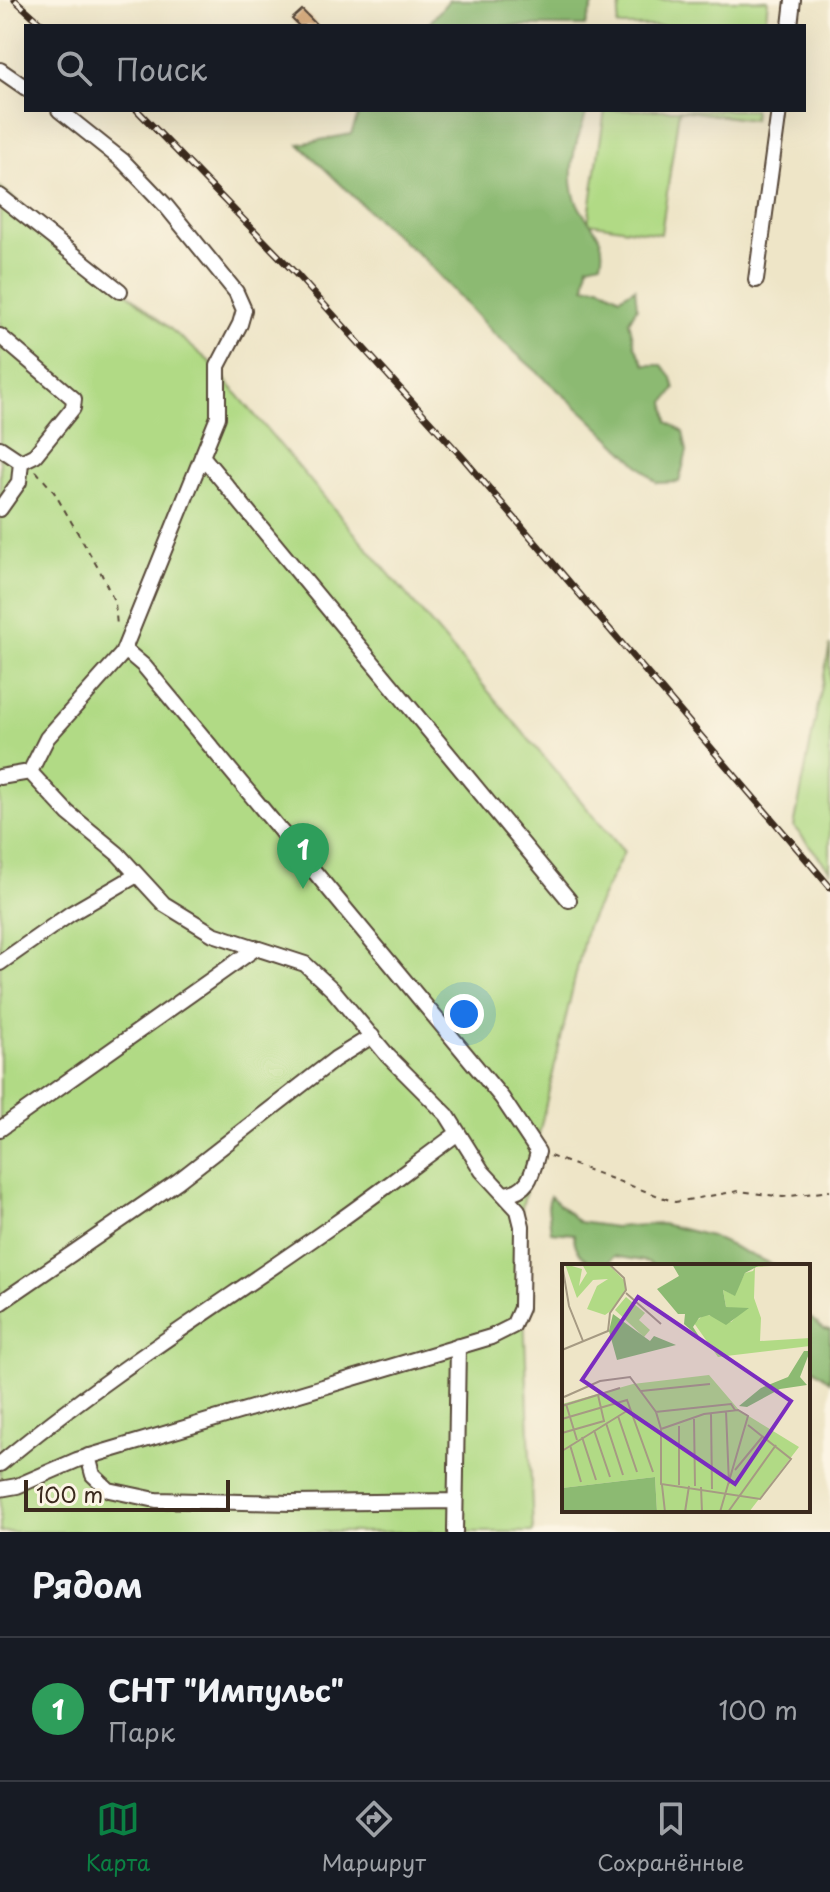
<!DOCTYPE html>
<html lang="ru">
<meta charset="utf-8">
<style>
body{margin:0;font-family:"Playpen Sans",sans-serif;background:#20242c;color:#f1f3f6}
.scale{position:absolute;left:24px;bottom:20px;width:206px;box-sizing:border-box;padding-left:8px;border:4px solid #3b2a1e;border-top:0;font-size:22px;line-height:28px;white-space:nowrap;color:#3b2a1e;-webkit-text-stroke:6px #fcf5e5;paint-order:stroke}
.you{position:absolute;left:464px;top:1014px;width:28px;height:28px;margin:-20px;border:6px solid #fff;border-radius:50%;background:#1a73e8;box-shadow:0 0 0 12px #1a73e833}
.badge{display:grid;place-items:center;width:52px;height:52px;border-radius:50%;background:#0b8043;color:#fff;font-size:26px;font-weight:700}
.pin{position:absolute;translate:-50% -66px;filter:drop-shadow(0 2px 4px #0008)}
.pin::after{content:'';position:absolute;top:42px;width:28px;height:24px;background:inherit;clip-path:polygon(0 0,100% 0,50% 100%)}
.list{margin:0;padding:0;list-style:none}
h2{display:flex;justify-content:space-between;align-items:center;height:104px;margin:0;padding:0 32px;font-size:34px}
h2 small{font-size:26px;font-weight:400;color:#9ea1a6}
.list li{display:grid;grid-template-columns:52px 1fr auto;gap:24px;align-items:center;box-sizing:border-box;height:144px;padding:0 32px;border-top:2px solid #363941}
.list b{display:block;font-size:30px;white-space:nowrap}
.list p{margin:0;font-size:26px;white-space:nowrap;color:#9ea1a6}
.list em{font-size:26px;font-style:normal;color:#9ea1a6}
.icon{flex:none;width:44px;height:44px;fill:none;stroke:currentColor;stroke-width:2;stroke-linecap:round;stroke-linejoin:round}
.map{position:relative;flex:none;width:830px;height:1532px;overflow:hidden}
.search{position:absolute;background:#171b24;box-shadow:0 8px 32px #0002;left:24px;right:24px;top:24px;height:88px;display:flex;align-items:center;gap:20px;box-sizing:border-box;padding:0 28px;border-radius:0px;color:#9ea1a6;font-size:30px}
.sheet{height:248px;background:#171b24}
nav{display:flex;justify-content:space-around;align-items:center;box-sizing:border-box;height:112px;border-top:2px solid #363941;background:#171b24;font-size:22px;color:#9ea1a6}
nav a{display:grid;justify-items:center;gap:4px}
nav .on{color:#0b8043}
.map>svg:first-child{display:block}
.green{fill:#b1da85;stroke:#768252;stroke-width:2}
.forest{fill:#8cba72;stroke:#647248;stroke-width:2}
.building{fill:#cf9e6a}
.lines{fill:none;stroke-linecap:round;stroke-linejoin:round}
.minor-casing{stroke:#564637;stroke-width:18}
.path{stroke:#564637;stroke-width:2;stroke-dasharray:6 6;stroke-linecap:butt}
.minor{stroke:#fff;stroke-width:14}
.rail-casing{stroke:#3b2a1e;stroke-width:7}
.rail{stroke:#fcf5e5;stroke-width:4;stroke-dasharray:12;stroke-linecap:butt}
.inset-road{fill:none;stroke:#a69a83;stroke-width:2}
.view{fill:#7b2cbf;fill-opacity:0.15;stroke:#7b2cbf;stroke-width:4}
.inset-edge{fill:none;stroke:#3b2a1e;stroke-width:4}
</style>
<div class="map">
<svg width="830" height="1532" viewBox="0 0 830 1532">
<rect width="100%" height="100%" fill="#fcf5e5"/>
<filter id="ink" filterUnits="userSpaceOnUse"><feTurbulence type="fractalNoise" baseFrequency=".0125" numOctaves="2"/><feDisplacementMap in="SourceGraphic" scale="16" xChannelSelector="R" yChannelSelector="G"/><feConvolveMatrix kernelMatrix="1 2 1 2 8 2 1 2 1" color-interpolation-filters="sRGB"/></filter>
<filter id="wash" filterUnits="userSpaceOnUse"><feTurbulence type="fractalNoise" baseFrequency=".006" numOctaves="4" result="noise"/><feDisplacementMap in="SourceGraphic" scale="32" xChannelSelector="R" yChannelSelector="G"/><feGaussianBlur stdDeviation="1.8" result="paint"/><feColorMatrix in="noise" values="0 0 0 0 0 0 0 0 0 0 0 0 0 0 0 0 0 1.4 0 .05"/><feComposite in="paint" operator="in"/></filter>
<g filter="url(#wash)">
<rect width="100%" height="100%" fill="#eee5c7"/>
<!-- green -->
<path class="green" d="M621 0H768L765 26H617Z
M605 110H679L661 234 588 223Z
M679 110H754L753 120Z
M0 187 210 362 624 852 587 926 520 1216 533 1532H0Z
M830 645V870L794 827Z"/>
<!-- forest -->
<path class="forest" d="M449 0H595L585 26H427Z
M360 110H585L587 112C577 139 567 166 574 194 581 222 609 231 601 262L588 265 585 287 600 286 620 297 635 288 637 307 629 321 635 346 645 365H662L672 378 675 389 665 402 668 422 683 432 687 451 679 482 657 483 585 414 492 332 424 259 379 221 299 144 351 134Z
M550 1196 579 1222 614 1227 662 1224 710 1236 775 1266H654L648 1262 614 1256 606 1266C587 1263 574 1254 574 1234L551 1232 548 1206Z
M808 1316 824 1329 830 1330V1381L808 1365Z"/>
<g id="blocks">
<!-- building -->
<path class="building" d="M302 10 318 26H299L292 19Z"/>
</g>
</g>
<g filter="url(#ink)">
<use href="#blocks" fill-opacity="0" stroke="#564637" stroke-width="2"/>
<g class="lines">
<!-- minor casing -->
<g class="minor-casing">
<path id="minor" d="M790 26 793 0
M0 70 26 88
M0 196 120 291
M756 280 779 110
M0 336 74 399 73 408 35 455 21 462 19 482 0 509
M0 448 21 462
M202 456 569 900
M124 649 144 666 502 1098 538 1152C532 1174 530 1191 504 1194
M0 777 30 772 47 738 122 654 218 417V366L240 324 244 310 236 292 166 206 123 161 59 110
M0 963 70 914 137 875
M0 1129 256 948
M0 1303 178 1181 335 1059 372 1036
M88 1456 93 1475 109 1490 156 1500 292 1503 455 1501
M0 1464C106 1375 223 1303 336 1223 377 1194 417 1163 458 1133
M0 1489 17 1486 77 1460 491 1337 513 1326 521 1308 522 1226 518 1210 482 1171 447 1115 388 1056 333 990 305 964 213 934 164 904 118 854 68 813 30 772
M455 1532 458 1346"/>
</g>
<!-- path -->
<path class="path" d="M36 471 54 492 101 573 115 603 117 626
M550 1156 675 1202 739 1191 783 1197 830 1191"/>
<!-- minor -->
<use href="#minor" class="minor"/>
<!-- rail casing -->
<g class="rail-casing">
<path id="rail" d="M15 0 44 26
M137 110 299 277 464 459 830 887"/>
</g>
<!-- rail -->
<use href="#rail" class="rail"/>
</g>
</g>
<!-- overview -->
<g transform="translate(562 1264)">
<rect width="248" height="248" fill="#eee5c7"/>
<path d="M3 0 20 5 17 22 25 9 20 0H46L62 16 64 26 50 46 43 51 25 45 35 22 46 15 31 16 15 34ZM200 0H248L193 3 192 34 199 54 198 77 248 74V82L156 93 132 59 143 50 169 58 181 46 164 43 161 26 172 31 183 9 191 7 193 3ZM64 33 83 49 77 56 88 66 82 73 53 46ZM147 111 177 146 237 183 187 248H95L93 213 0 224V140L71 120Z" fill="#b1da85"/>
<path d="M110 0H200L183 9 173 32 161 26 164 43 187 44 164 61 147 51 137 54 131 63 138 74 122 60 123 50H116L95 25 117 12ZM51 50 88 77 92 72 114 81 55 96 47 67ZM242 87H248L238 113 245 121 218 125 185 143 177 142 199 124 226 113ZM93 213 95 248H0V224Z" fill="#8cba72"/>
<path class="inset-road" d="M0 0 7 42 21 77M64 29 99 60M0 86 46 67 48 49 64 26 62 14 47 0M79 127 148 120M2 133 38 117 68 113 94 148 99 165V220L198 235 229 195 186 161M4 140 15 176M0 142 58 124M164 147 167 220M93 148 169 140 173 146M149 149 150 225M56 152 75 208M0 155 65 136 91 208M132 155 133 222M44 159 61 211M117 162V221M99 165 142 150 176 146 186 152 158 248M32 166 48 213M0 169 42 157 36 131M20 173 34 216M8 181 19 218M0 187 68 145M173 206 201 172M100 221 103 248M139 223 140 248M123 248 127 222M166 248 214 181"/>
<path class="view" d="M76 33 229 137 173 220 20 116Z"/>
<rect width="248" height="248" class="inset-edge"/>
</g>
</svg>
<div class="scale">100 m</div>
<div class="you"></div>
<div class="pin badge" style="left:303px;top:889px;background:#2e9e5b">1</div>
<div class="search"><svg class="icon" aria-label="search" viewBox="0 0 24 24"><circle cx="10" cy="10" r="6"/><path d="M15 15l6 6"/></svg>Поиск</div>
</div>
<section class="sheet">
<h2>Рядом<small></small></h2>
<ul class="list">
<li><span class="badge" style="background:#2e9e5b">1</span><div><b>СНТ &quot;Импульс&quot;</b><p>Парк</p></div><em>100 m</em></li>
</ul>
</section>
<nav>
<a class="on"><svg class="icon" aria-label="map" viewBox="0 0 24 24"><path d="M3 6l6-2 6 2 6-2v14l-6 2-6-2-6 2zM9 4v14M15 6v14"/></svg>Карта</a>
<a><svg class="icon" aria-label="directions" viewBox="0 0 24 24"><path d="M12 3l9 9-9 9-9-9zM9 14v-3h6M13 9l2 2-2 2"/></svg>Маршрут</a>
<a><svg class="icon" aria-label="saved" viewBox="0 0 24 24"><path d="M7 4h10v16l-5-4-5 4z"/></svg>Сохранённые</a>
</nav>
